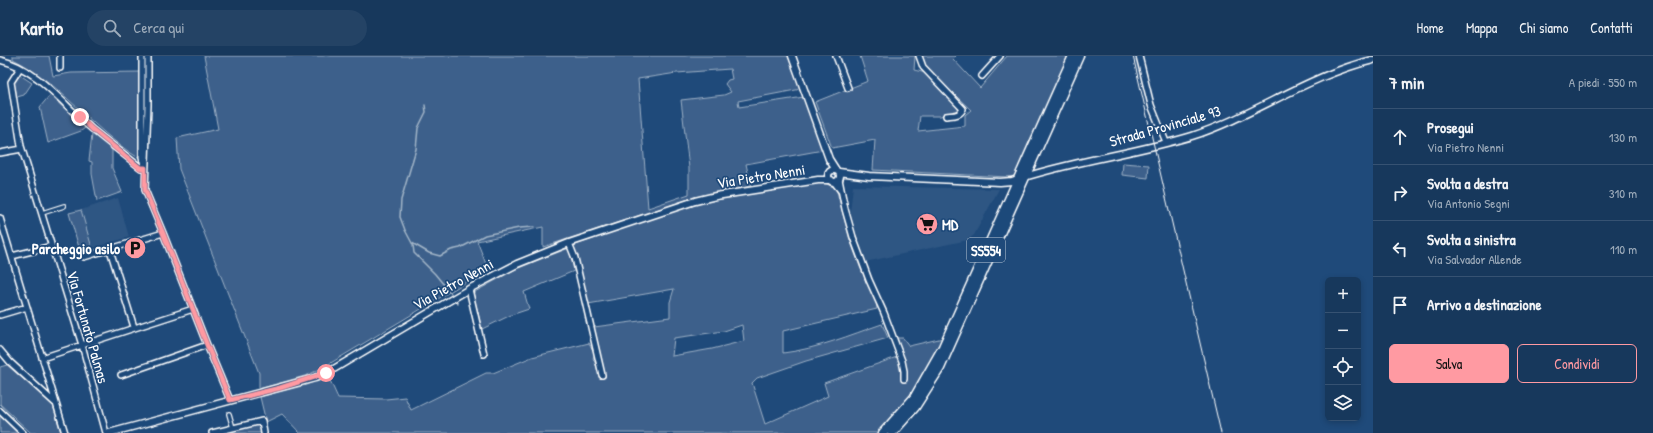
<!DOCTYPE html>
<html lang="it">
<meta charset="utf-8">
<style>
body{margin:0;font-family:"Patrick Hand",sans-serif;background:#244365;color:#f1f3f6}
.controls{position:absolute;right:12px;bottom:12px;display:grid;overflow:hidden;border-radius:6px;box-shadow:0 2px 6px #0003}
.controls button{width:36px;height:36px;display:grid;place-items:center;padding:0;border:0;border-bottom:1px solid #365272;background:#17385c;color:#f1f3f6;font:20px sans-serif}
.stop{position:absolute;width:12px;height:12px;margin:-9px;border:3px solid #ff9aa2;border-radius:50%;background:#fff}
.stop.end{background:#ff9aa2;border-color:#fff;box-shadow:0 1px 4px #0008}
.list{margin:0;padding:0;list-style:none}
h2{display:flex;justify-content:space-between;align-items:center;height:52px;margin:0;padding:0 16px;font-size:17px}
h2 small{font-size:13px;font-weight:400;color:#9eacbb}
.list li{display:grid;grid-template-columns:26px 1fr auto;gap:12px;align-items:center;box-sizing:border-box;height:56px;padding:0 16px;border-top:1px solid #365272}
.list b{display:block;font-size:15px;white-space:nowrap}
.list p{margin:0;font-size:13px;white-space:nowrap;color:#9eacbb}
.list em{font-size:13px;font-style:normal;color:#9eacbb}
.actions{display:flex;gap:8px;padding:12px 16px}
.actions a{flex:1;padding:9px 0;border:1px solid #ff9aa2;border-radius:6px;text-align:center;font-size:14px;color:#ff9aa2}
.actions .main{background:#ff9aa2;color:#111}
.icon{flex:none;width:22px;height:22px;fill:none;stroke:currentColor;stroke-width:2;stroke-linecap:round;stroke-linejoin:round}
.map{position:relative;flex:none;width:1373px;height:377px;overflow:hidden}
header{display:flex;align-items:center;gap:24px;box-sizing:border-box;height:56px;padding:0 20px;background:#17385c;border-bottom:1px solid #365272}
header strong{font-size:19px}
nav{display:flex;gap:22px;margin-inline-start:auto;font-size:14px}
.search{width:280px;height:36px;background:#244365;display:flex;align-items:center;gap:10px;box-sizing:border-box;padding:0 14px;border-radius:22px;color:#9eacbb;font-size:15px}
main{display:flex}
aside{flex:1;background:#17385c}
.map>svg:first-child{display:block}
.built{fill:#2e5683}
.green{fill:#3c618b;stroke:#9eb0c5;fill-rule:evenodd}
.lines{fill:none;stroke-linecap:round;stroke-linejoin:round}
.stream{stroke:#a3b5c8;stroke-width:1.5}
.pedestrian-casing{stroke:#fff;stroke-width:6}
.minor-casing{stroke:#fff;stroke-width:8}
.tertiary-casing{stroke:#fff;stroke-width:9}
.primary-casing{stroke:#fff;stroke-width:11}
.pedestrian{stroke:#1f4a7a;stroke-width:3.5}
.minor{stroke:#1f4a7a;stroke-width:5}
.tertiary{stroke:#1f4a7a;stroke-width:6}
.primary{stroke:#1f4a7a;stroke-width:8}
.tram{stroke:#fff;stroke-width:1}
.route{stroke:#ff9aa2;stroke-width:5}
.labels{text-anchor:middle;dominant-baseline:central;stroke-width:3.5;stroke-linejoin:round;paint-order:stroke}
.shield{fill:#1f4a7a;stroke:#bcc9d7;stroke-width:1}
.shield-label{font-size:14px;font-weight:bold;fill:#fff}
.street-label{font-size:15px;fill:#fff;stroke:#1f4a7a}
.poi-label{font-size:15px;font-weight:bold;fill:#fff;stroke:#1f4a7a;text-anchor:start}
</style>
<header>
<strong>Kartio</strong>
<div class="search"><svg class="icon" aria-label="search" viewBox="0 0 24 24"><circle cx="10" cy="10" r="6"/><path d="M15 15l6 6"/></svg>Cerca qui</div>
<nav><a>Home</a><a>Mappa</a><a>Chi siamo</a><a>Contatti</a></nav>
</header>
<main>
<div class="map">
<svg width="1373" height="377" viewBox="0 0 1373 377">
<rect width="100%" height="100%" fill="#1f4a7a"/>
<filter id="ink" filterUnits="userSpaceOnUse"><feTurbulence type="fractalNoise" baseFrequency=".025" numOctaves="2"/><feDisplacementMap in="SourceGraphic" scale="8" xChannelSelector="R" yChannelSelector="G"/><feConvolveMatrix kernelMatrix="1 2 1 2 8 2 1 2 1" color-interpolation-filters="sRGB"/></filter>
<g filter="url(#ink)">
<!-- built -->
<path class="built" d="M853 130 999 133 974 179 968 184 865 206 850 158Z
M118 142 129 181 92 192 81 154Z"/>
<!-- green -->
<path class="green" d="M13 0H49L53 20 71 17 140 16 139 100 137 101C92 73 61 27 13 3Z
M204 0H788L801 33 738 45 739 51 804 41 823 94 746 108 751 130 689 143 543 191V171L477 185 488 213 324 311 308 319 259 333V317L179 113 177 82 218 73ZM730 13 732 23 728 24 725 28 731 36 724 39 681 44 689 112V138L648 152 638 23 677 17Z
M860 0H915L914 14 926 17 958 51 959 54C954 58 946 56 941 60H920L918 75 965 70V59L971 54 929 15 925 12 922 0H956L953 3 980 32 1007 0H1070L1018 117 1015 120 1008 121 873 114 875 84 832 92 815 46 868 25Z
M20 19 32 27 24 39 17 41 14 27Z
M50 39 85 72 81 75 48 87 40 51Z
M92 78 112 94V112L122 136 97 145 92 118V106L89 105Z
M1123 107 1149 109 1148 122 1122 119Z
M818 127H824L836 132 849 181 860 211 876 245 877 253 783 275V297C817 293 850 279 882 268L888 282 806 305 757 322 752 327 765 368 828 340 824 327 897 301 903 318 902 323 905 326 907 319 896 282H903L909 290 943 282 920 327 902 352 879 377H300L282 358 266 366 260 341 306 329 328 320 338 342 386 343 405 341 411 354 486 317H493L532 301 589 287 595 298 593 302 600 319H604L594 271 670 261V246L674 233 588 248 573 190 664 158 709 145ZM742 269 744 285 712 293 672 300 674 282 724 275Z
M81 154 92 192 80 195 69 157Z
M569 192 574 215 524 236 529 253 511 259 482 273 473 237 516 213Z
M7 309 53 349 61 377H31L0 348V311Z
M0 360 18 377H0Z
M259 368 261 377H232V375Z"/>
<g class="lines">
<!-- stream -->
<path class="stream" d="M425 49 426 56 418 72 416 93 401 144 400 161 405 174 413 189 414 197 435 218 453 240
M412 187 429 197 440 200 451 194 460 192 485 179 519 172 534 171
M455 243 458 248"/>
<!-- pedestrian casing -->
<g class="pedestrian-casing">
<path id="pedestrian" d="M42 157 64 150
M229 358 233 372"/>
</g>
<!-- minor casing -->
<g class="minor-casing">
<path id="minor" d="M60 0V12
M142 0V101L144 109
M148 0V49L145 134 163 177 207 289 230 344
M836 0 848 32
M919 0 923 11 963 53C960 60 953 59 946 60
M1139 0 1151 49 1166 86
M0 4C39 13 63 49 92 73 108 86 125 99 141 112H145
M20 12 11 26 21 90 82 289 106 377
M982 20 1000 0
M0 97 22 93
M839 123 845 153 853 181 869 224 884 257 902 305 904 315V323
M834 126 841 135
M0 162 65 377
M569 187 575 202 602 319
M110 194 134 271
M12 200 52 190
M84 201 163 177
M469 233 484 298
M0 259 27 251
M0 294 10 306 55 347
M42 302 193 253
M121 319 207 289
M0 355 23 377
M212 377 262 365 264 377"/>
</g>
<!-- tertiary casing -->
<g class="tertiary-casing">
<path id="tertiary" d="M792 0 829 103 836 114
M828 120a6 6 0 1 1 12 0a6 6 0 1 1-12 0Z
M839 116 869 120 1000 126 1012 125C1070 105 1133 98 1192 80 1254 60 1309 19 1373 4
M109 377 315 322 327 317 469 233 517 208 569 187 695 145 716 140 818 124H831"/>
</g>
<!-- primary casing -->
<g class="primary-casing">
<path id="primary" d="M883 377 914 342 943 291 1073 0
M892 377 915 351 940 312 1079 0"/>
</g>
<!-- pedestrian -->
<use href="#pedestrian" class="pedestrian"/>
<!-- minor -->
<use href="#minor" class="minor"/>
<!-- tertiary -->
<use href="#tertiary" class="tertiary"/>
<!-- primary -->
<use href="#primary" class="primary"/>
<!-- tram -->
<path class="tram" d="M1133 0 1221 377"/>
</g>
</g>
<g class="lines" filter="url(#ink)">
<!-- route -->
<path class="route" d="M80 61 92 73 140 112H145V134L163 177 207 289 230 344 280 332 326 317"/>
</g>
<!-- icons -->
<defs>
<g id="supermarket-disc" transform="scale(1.15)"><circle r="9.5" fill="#ff9aa2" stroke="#1f4a7a"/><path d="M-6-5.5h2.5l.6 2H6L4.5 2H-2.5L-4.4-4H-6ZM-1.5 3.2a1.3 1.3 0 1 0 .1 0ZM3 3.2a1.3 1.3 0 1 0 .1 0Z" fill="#111"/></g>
<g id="parking-disc" transform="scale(1.15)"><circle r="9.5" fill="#ff9aa2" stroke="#1f4a7a"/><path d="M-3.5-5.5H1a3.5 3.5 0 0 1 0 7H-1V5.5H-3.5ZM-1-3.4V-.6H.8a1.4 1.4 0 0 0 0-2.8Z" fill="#111"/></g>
</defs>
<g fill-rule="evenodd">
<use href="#supermarket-disc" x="927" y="168"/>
<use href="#parking-disc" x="135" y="192"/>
</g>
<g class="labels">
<!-- shield labels -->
<rect class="shield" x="967" y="182" width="38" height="24" rx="3"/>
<g class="shield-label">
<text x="986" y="194">SS554</text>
</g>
<!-- street labels -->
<g class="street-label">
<text transform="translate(1165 70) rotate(-16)">Strada Provinciale 93</text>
<text transform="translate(761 120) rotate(-9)">Via Pietro Nenni</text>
<text transform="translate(453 228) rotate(-29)">Via Pietro Nenni</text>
<text transform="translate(88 271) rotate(74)">Via Fortunato Palmas</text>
</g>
<!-- poi labels -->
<g class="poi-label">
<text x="942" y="168">MD</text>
<text x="120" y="192" text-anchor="end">Parcheggio asilo</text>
</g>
</g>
</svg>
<div class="controls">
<button>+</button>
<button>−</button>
<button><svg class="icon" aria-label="locate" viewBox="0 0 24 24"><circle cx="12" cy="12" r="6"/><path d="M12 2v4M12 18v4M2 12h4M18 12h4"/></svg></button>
<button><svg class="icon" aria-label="layers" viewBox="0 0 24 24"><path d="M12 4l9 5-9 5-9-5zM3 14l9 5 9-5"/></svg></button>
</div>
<div class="stop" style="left:326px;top:317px"></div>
<div class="stop end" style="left:80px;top:61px"></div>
</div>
<aside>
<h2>7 min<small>A piedi · 550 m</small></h2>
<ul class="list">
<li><svg class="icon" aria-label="ahead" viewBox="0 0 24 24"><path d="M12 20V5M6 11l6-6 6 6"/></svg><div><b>Prosegui</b><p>Via Pietro Nenni</p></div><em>130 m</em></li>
<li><svg class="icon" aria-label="right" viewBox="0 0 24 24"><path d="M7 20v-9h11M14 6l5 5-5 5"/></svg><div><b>Svolta a destra</b><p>Via Antonio Segni</p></div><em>310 m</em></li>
<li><svg class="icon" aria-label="left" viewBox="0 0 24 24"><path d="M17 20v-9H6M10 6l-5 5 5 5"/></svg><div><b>Svolta a sinistra</b><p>Via Salvador Allende</p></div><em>110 m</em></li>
<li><svg class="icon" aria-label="arrive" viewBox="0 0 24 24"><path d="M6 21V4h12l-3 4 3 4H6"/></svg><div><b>Arrivo a destinazione</b></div></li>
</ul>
<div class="actions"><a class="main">Salva</a><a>Condividi</a></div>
</aside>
</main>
